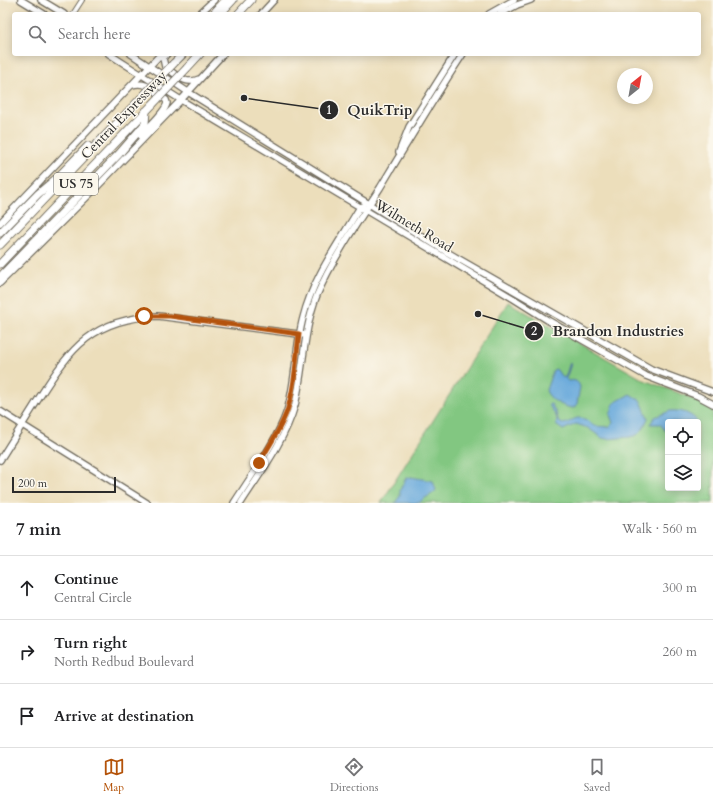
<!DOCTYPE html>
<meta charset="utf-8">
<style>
body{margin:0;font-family:Cardo,serif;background:#f6f6f6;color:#202124}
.controls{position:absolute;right:12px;bottom:12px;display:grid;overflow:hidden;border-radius:4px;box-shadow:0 2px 10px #0003}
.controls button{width:36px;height:36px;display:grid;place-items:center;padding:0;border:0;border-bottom:1px solid #e0e0e0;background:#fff;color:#202124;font:20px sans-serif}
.compass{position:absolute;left:617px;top:68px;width:36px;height:36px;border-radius:50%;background:#fff;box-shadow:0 2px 10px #0003;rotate:31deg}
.scale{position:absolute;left:12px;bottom:10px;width:104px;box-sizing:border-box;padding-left:4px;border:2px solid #2b2b2b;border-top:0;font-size:11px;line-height:14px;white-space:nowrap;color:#2b2b2b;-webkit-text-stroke:3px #fbf7ec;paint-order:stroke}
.stop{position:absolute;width:12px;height:12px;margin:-9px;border:3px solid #b45309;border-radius:50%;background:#fff}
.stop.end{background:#b45309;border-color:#fff;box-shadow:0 1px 4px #0008}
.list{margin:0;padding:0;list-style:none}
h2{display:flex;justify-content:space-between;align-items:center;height:52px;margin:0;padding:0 16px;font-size:17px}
h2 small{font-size:13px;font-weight:400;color:#757577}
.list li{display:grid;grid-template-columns:26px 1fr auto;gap:12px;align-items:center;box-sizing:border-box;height:64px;padding:0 16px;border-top:1px solid #e0e0e0}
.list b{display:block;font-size:15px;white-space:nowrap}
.list p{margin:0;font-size:13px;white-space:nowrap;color:#757577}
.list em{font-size:13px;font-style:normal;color:#757577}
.icon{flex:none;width:22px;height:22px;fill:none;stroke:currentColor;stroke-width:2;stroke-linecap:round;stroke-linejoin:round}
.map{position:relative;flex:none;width:713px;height:503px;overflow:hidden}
.search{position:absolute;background:#fff;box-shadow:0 2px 10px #0003;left:12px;right:12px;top:12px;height:44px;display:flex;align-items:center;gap:10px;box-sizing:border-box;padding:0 14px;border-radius:4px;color:#757577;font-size:15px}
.sheet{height:244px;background:#fff}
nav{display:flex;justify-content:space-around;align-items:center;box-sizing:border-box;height:56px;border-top:1px solid #e0e0e0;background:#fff;font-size:11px;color:#757577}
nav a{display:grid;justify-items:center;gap:2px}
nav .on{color:#b45309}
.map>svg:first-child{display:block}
.green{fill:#82c781;stroke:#567956;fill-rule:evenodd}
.water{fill:#67a9db;stroke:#496a83}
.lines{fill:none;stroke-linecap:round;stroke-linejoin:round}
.street-casing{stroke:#6f6a5d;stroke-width:6}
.secondary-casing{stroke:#6f6a5d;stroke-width:8}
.highway-casing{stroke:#6f6a5d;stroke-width:9}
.street{stroke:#fff;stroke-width:4}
.secondary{stroke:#fff;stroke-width:5.5}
.highway{stroke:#fff;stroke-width:7}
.highway-bridge-casing{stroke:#6f6a5d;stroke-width:9;stroke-linecap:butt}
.highway-bridge{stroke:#fff;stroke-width:7}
.route{stroke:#b45309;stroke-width:5}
.labels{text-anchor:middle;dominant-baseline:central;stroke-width:3;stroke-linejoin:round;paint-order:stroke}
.shield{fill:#fbf7ec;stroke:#696865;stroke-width:1}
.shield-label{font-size:13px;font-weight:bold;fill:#2b2b2b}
.street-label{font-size:14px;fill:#2b2b2b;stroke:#fbf7ec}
.leader{fill:none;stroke:#2b2b2b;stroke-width:1.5}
.callout-dot{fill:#2b2b2b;stroke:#fbf7ec;stroke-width:1.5}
.mark-label{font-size:12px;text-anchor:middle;font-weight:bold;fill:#fff}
.callout-label{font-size:15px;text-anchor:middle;font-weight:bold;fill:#2b2b2b;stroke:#fbf7ec;stroke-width:3;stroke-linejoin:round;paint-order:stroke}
</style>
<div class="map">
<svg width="713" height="503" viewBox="0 0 713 503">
<rect width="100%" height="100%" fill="#fbf7ec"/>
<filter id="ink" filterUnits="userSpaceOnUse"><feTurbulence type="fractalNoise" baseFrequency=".025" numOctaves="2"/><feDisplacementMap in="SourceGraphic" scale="8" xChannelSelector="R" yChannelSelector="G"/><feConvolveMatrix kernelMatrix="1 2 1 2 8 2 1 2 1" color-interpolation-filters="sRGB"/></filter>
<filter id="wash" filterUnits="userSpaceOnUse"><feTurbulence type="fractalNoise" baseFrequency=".012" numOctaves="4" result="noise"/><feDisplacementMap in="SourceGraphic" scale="16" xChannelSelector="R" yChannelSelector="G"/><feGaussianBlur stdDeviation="0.9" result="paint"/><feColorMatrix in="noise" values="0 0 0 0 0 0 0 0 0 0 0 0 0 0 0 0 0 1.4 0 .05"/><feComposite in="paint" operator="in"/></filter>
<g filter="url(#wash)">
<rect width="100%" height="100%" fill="#ecdebb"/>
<!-- green -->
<path class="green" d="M508 302 644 380 684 395 700 402 713 409V503H381ZM668 422H698V488H668Z"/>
<!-- water -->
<path class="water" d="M570 362 571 364 566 379 568 381C574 380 578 380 580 387L577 404 574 408C564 408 548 399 546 390L553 370 556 369C559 372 560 376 564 378L566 375Z
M630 394 641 401 648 418 643 429 637 435 630 437 607 439 602 438 588 428 576 424 563 430 556 425 557 418 549 405 550 403C553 406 559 418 558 421 566 429 571 417 580 418 586 418 590 423 594 426L609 427 613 423 610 415 614 403Z
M670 411C681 410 691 413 698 422H668V434L660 424H650L655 417Z
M411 477 433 481 436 490C433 495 424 497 419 503H395L400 496V490L406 478Z"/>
</g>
<g filter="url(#ink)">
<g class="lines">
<!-- street casing -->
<g class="street-casing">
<path id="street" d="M73 14 82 0"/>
</g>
<!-- secondary casing -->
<g class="secondary-casing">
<path id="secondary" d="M21 0 44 14
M41 0 64 14
M199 14 214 0
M261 14 274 0
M489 14 514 0
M500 14 517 5 531 0
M109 54 181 100 514 299 549 321 646 376 698 396 713 404
M131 54 188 92 445 251 651 369 713 392
M167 54 163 58 165 67C176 74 185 86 199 79
M132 85C148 81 154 91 166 100L167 103C165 113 147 127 141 136
M399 152 409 127 455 54
M0 223 161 54
M0 283 92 192 181 100 223 54
M0 411 147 503
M0 460C13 439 26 419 39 398 71 347 94 318 158 316L306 335
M234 503C251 476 277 441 287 411 296 382 295 348 303 318 313 277 339 243 360 207L363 206
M241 503C261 472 285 440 295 405 304 368 303 330 317 295 333 258 358 222 380 188 407 143 434 98 463 54"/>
</g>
<!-- highway casing -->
<g class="highway-casing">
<path id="highway" d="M213 14 226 0
M220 14 233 0
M238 14 251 0
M173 64 183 54
M187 68 200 54
M0 233 38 194 58 177 88 146
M0 245 143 96
M0 264 153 104
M0 277 119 154 145 124 146 111"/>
</g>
<!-- street -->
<use href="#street" class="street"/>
<!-- secondary -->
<use href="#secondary" class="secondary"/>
<!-- highway -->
<use href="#highway" class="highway"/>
<!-- highway-bridge casing -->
<g class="highway-bridge-casing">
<path id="highway-bridge" d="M143 96 173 64
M153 104 187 68"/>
</g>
<!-- highway-bridge -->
<use href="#highway-bridge" class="highway-bridge"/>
</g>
</g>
<g class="lines" filter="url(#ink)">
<!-- route -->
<path class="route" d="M144 316H170L299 334C296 359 295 388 287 411 280 430 269 446 259 463"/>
</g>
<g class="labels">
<!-- shield labels -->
<rect class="shield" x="54" y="173" width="44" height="22" rx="3"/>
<g class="shield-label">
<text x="76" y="184">US 75</text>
</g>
<!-- street labels -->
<g class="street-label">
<text transform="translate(124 115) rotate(-46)">Central Expressway</text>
<text transform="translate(414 226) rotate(31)">Wilmeth Road</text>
</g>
</g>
<!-- callouts -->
<path class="leader" d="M244 98L329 110M478 314L534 331"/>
<g class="callout-dot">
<circle cx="244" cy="98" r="4"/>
<circle cx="478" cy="314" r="4"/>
<circle cx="329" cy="110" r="10"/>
<circle cx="534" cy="331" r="10"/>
</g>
<g class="mark-label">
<text x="329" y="114">1</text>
<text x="534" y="335">2</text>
</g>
<g class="callout-label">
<text x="380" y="115">QuikTrip</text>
<text x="618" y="336">Brandon Industries</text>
</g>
</svg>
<div class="controls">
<button><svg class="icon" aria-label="locate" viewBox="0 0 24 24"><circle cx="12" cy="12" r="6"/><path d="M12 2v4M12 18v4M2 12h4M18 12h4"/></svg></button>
<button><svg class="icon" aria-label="layers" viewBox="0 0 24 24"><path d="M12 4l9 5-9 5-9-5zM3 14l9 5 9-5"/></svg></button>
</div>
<svg class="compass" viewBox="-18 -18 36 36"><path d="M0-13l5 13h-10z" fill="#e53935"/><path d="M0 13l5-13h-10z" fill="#757577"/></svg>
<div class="scale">200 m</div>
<div class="stop" style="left:144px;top:316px"></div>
<div class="stop end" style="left:259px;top:463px"></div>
<div class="search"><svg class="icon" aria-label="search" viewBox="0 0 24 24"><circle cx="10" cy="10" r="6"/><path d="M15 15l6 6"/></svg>Search here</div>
</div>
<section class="sheet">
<h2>7 min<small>Walk · 560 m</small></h2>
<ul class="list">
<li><svg class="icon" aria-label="ahead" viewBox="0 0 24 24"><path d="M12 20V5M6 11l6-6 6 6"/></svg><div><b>Continue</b><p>Central Circle</p></div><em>300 m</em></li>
<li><svg class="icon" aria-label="right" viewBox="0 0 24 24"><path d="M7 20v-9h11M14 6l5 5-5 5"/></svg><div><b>Turn right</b><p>North Redbud Boulevard</p></div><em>260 m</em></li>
<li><svg class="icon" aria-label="arrive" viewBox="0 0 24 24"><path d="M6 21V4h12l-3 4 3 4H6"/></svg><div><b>Arrive at destination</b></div></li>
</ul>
</section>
<nav>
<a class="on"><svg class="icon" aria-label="map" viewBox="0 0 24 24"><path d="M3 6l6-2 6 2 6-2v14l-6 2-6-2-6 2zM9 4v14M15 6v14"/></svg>Map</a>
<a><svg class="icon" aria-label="directions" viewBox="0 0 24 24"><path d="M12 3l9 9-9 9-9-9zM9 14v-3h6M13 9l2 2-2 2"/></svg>Directions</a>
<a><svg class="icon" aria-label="saved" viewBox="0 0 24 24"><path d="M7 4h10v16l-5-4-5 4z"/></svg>Saved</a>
</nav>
